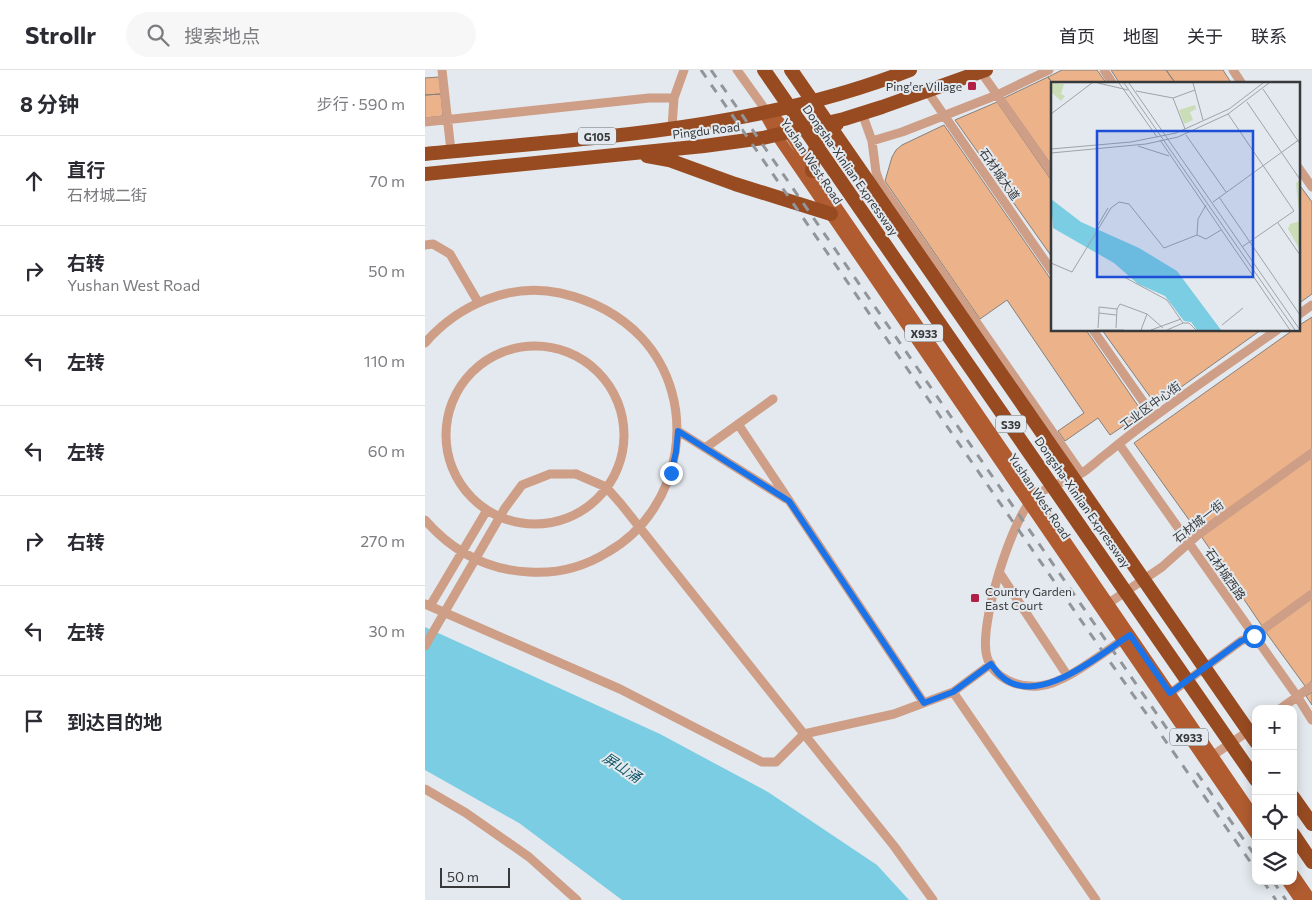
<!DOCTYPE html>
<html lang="zh">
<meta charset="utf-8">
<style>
body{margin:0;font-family:Commissioner,"Noto Sans SC",sans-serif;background:#f7f7f7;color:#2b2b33}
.controls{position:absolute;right:15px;bottom:15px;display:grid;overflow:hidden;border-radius:10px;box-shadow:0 2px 12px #0003}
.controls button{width:45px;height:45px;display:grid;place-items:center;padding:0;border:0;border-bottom:1px solid #e1e1e2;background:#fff;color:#2b2b33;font:25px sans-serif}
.scale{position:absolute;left:15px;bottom:12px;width:70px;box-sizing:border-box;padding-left:5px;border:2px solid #37393b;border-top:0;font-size:14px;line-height:18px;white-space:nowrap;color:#37393b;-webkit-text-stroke:4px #e3e9ee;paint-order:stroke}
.stop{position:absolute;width:15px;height:15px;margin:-11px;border:4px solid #1a73e8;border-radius:50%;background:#fff}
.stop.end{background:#1a73e8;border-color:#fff;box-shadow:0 1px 5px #0008}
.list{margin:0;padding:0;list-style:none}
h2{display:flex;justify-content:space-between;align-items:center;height:65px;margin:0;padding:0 20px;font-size:21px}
h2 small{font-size:16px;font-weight:400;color:#7c7c81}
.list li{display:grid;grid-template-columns:32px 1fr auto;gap:15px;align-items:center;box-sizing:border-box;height:90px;padding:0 20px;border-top:1px solid #e1e1e2}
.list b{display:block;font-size:19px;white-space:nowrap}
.list p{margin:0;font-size:16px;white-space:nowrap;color:#7c7c81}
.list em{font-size:16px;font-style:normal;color:#7c7c81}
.icon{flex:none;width:28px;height:28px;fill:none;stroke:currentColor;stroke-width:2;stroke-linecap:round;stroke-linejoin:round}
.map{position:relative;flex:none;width:887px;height:830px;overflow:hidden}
header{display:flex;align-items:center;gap:30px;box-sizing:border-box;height:70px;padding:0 25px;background:#fff;border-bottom:1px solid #e1e1e2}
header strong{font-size:24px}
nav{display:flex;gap:28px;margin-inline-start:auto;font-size:18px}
.search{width:350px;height:45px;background:#f7f7f7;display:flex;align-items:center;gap:12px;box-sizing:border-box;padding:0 18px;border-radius:28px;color:#7c7c81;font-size:19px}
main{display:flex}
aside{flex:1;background:#fff}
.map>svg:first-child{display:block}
.water{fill:#7acde2}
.building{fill:#ecb38a;stroke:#86807c}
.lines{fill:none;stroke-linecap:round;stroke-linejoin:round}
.minor{stroke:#ce9e87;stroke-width:9}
.major{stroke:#b05c30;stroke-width:11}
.highway{stroke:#984b21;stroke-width:14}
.rail{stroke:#919599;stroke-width:3;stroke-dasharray:9 9;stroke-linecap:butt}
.minor-bridge{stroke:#ce9e87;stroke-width:9}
.highway-bridge{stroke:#984b21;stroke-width:14}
.route{stroke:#1a73e8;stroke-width:6}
.poi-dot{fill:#b11f46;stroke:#e3e9ee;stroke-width:2}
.labels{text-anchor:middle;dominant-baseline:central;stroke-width:4;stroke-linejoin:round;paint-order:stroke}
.shield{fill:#e3e9ee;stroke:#6b6e71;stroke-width:1}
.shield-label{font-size:11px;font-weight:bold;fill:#37393b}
.poi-label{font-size:12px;fill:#37393b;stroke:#e3e9ee;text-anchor:end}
.street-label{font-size:12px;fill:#37393b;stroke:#e3e9ee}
.water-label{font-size:14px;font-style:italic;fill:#145a69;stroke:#e3e9ee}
.inset-road{fill:none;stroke:#9ea3a6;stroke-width:1}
.view{fill:#1d4ed8;fill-opacity:0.15;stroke:#1d4ed8;stroke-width:2.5}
.inset-edge{fill:none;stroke:#37393b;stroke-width:2.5}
</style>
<header>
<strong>Strollr</strong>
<div class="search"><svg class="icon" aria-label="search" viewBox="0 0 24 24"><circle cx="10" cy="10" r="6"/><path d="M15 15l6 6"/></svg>搜索地点</div>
<nav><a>首页</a><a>地图</a><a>关于</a><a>联系</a></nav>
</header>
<main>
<aside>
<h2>8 分钟<small>步行 · 590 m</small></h2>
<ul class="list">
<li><svg class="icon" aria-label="ahead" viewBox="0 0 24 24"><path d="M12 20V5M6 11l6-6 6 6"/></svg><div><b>直行</b><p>石材城二街</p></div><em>70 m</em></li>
<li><svg class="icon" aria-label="right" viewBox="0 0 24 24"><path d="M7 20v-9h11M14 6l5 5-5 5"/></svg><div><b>右转</b><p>Yushan West Road</p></div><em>50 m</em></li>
<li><svg class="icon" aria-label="left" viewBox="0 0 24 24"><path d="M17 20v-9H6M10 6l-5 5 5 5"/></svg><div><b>左转</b></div><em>110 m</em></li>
<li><svg class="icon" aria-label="left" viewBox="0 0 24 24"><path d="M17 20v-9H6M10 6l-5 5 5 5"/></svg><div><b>左转</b></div><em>60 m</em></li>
<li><svg class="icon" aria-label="right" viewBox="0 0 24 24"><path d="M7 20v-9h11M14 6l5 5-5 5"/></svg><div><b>右转</b></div><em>270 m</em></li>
<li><svg class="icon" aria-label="left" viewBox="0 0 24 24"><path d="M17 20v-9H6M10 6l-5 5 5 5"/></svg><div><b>左转</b></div><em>30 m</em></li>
<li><svg class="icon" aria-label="arrive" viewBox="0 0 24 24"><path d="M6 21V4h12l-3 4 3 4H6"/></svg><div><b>到达目的地</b></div></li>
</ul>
</aside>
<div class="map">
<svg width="887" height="830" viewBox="0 0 887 830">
<rect width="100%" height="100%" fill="#e3e9ee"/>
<!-- water -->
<path class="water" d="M0 557 235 664 343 722 452 795 484 830H197L94 753 0 700Z"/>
<!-- building -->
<path class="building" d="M637 0H672L682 14H628L623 7Z
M686 0H741L751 14H695Z
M741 0H798L807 14H751Z
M14 7 16 24 0 25V8Z
M623 7 628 14H627V96L579 28Z
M16 24 18 46 0 48V25Z
M572 32 627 111V187L530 50Z
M519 55 627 211V260H661L718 343 685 365 673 348 640 371 633 361 659 343 582 230 555 249 460 111 467 87 471 80 477 75Z
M873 113 887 132V224L873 234Z
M887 247V380L772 461 709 373 868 260H873V256Z
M677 260H836L731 335Z
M887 386V520L837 556 776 466Z
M887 527V611L880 616 840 561Z
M887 622V635L881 626Z"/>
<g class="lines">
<!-- minor -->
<path class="minor" d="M17 0 26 81
M312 0 342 42
M679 0 688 14
M808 0 817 14
M556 2 627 103
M503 22 627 201
M437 43 447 71 451 102 455 113 656 403
M0 52 224 28H249
M247 57 249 28 259 0
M447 71 477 62 572 25 624 0
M873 97 887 117
M0 175 8 174 25 184 53 232
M873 245 887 235
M668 260 729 347
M0 273C33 235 85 212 135 223 166 230 194 244 216 267 276 331 258 439 183 482 159 497 133 504 104 502 62 500 28 482 0 450
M21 365a89 89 0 1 1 178 0a89 89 0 1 1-178 0Z
M313 354 499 633
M253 361 361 429
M694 374 872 626 887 650
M280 378 348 329
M151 404 181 417 196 434 379 664 469 644 528 622 566 594
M574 502 642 605
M0 534 195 619 337 692H351L379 664 469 776 508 830
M5 536 62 440
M678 537 737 497 774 464 887 383
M702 567C680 581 640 614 614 616 593 618 568 608 562 587 553 557 585 456 605 432 619 415 639 414 657 403 665 398 673 390 681 384 696 372 712 359 729 347 769 317 811 289 852 260
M528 622 671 830
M740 627 816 571 829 566 887 524
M855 639 887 616
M784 688 831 656
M0 719 41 743 104 787 152 830"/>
<!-- major -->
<path class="major" d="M342 42V48L352 66 831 765
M342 42C363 55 375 81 387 101L831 749
M868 804 886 830
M862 811 875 830"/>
<!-- highway -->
<path class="highway" d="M0 84C162 68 333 60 485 0
M222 86 244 90 310 114 406 144
M387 101C390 75 390 69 412 54
M0 104 279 76 338 68 419 49 457 37 561 0
M868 727 887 754
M868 764 887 792"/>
<!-- rail -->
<path class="rail" d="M276 0 662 559 831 800
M286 0 754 676
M772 703 831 787
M838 811 851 830
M848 811 861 830"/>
<!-- minor-bridge -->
<path class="minor-bridge" d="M0 576 80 438 97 415 125 404H151"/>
<!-- highway-bridge -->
<path class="highway-bridge" d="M339 0 831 710
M366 0 831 672"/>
</g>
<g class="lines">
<!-- route -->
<path class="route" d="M246 403 251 382 253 361 364 431 499 633 528 622 566 594C569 598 572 603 576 606 612 639 674 585 705 565L745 623 816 571 829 566"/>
</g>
<!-- markers -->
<g class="poi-dot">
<rect x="542" y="11" width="10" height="10" rx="2.5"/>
<rect x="545" y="523" width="10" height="10" rx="2.5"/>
</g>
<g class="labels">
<!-- shield labels -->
<g class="shield">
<rect x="153" y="57.5" width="38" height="17" rx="4"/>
<rect x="480" y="254.5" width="38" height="17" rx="4"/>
<rect x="571" y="345.5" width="30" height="17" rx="4"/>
<rect x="745" y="658.5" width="38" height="17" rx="4"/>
</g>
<g class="shield-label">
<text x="172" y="66">G105</text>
<text x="499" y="263">X933</text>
<text x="586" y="354">S39</text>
<text x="764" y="667">X933</text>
</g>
<!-- poi labels -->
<g class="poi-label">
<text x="537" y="16">Ping'er Village</text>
<text x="560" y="521" text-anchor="start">Country Garden<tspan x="560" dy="14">East Court</tspan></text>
</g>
<!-- street labels -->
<g class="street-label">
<text transform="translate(281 60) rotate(-7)">Pingdu Road</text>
<text transform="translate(387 91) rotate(56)">Yushan West Road</text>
<text transform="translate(426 100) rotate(55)">Dongsha-Xinlian Expressway</text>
<text transform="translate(575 104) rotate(55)">石材城大道</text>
<text transform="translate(725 335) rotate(-36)">工业区中心街</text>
<text transform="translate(615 426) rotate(56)">Yushan West Road</text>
<text transform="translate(658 432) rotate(55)">Dongsha-Xinlian Expressway</text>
<text transform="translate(773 451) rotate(-38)">石材城一街</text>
<text transform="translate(801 504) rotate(55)">石材城西路</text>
</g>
<!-- water labels -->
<g class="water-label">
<text transform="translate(197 697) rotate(33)">屏山涌</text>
</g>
</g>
<!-- overview -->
<g transform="translate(626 12)">
<rect width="249" height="249" fill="#e3e9ee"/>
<path d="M0 1 13 2 10 12 14 14 10 19 0 10ZM144 23 145 27 139 30 142 38 133 42 128 28Z" fill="#cbddb7"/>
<path d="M249 98V168L237 147 239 142 249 139 245 101Z" fill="#cbddb7"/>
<path d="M0 117 30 140 88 166 126 189 170 248H146L140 240 133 239 114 214 87 202 63 181 2 146Z" fill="#7acde2"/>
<path class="inset-road" d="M47 1 77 8M68 1 106 55M73 1 244 248M78 1 249 248M142 1 152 38M212 7 249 62M85 9 122 16 144 8M122 16 134 47M196 20 248 96M0 32 41 1M177 32 243 129 191 165M135 53 175 110M109 58 239 248M87 64 118 74M0 67 80 60 125 51 178 27 212 1M0 71 95 62 127 55 177 32 218 1M168 115 249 233M162 120 249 57M155 123 147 137 146 153 155 157 170 148M227 141 249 173M47 143 57 126M0 181 21 190 60 126 68 120 78 122 113 166 146 153M73 195 116 218 132 241H138L145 248M48 231V225L66 227 69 222 96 232M171 243 192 226M47 246 48 231 65 233M65 246 66 227M43 248H73M90 248 96 232 112 246M100 248 130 237M116 248 132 241"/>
<path class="view" d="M46 49H202V195H46Z"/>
<rect width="249" height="249" class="inset-edge"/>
</g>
</svg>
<div class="controls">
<button>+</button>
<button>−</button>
<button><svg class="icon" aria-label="locate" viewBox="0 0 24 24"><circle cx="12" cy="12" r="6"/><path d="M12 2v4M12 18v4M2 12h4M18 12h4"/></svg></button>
<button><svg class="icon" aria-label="layers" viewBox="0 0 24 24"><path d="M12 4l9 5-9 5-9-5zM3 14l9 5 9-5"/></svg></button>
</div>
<div class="scale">50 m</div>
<div class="stop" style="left:829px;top:566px"></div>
<div class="stop end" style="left:246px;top:403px"></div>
</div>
</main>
